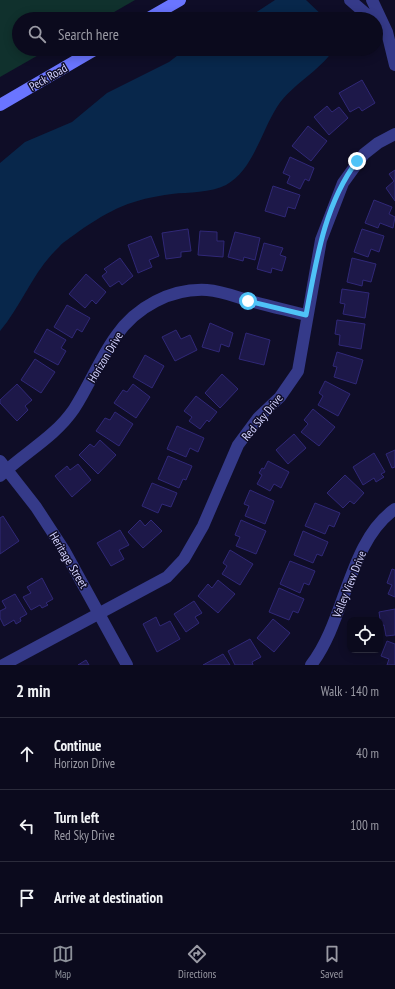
<!DOCTYPE html>
<meta charset="utf-8">
<style>
body{margin:0;font-family:"PT Sans Narrow",sans-serif;background:#141326;color:#f1f3f6}
.controls{position:absolute;right:12px;bottom:12px;display:grid;overflow:hidden;border-radius:8px;box-shadow:0 2px 10px #0003}
.controls button{width:36px;height:36px;display:grid;place-items:center;padding:0;border:0;border-bottom:1px solid #2b2b3b;background:#0b0a1d;color:#f1f3f6;font:20px sans-serif}
.stop{position:absolute;width:12px;height:12px;margin:-9px;border:3px solid #4fc3f7;border-radius:50%;background:#fff}
.stop.end{background:#4fc3f7;border-color:#fff;box-shadow:0 1px 4px #0008}
.list{margin:0;padding:0;list-style:none}
h2{display:flex;justify-content:space-between;align-items:center;height:52px;margin:0;padding:0 16px;font-size:17px}
h2 small{font-size:13px;font-weight:400;color:#9a9aa4}
.list li{display:grid;grid-template-columns:26px 1fr auto;gap:12px;align-items:center;box-sizing:border-box;height:72px;padding:0 16px;border-top:1px solid #2b2b3b}
.list b{display:block;font-size:15px;white-space:nowrap}
.list p{margin:0;font-size:13px;white-space:nowrap;color:#9a9aa4}
.list em{font-size:13px;font-style:normal;color:#9a9aa4}
.icon{flex:none;width:22px;height:22px;fill:none;stroke:currentColor;stroke-width:2;stroke-linecap:round;stroke-linejoin:round}
.map{position:relative;flex:none;width:395px;height:665px;overflow:hidden}
.search{position:absolute;background:#0b0a1d;box-shadow:0 2px 10px #0003;left:12px;right:12px;top:12px;height:44px;display:flex;align-items:center;gap:10px;box-sizing:border-box;padding:0 14px;border-radius:22px;color:#9a9aa4;font-size:15px}
.sheet{height:268px;background:#0b0a1d}
nav{display:flex;justify-content:space-around;align-items:center;box-sizing:border-box;height:56px;border-top:1px solid #2b2b3b;background:#0b0a1d;font-size:11px;color:#9a9aa4}
nav a{display:grid;justify-items:center;gap:2px}
nav .on{color:#8c9099}
.map>svg:first-child{display:block}
.green{fill:#10312d}
.water{fill:#08274b}
.building{fill:#1d1849;stroke:#302877}
.lines{fill:none;stroke-linecap:round;stroke-linejoin:round}
.street{stroke:#353a89;stroke-width:12}
.secondary{stroke:#6a75ff;stroke-width:12}
.route{stroke:#4fc3f7;stroke-width:5}
.labels{text-anchor:middle;dominant-baseline:central;stroke-width:3;stroke-linejoin:round;paint-order:stroke}
.street-label{font-size:12px;fill:#d4d3ff;stroke:#0f0d27}
</style>
<div class="map">
<svg width="395" height="665" viewBox="0 0 395 665">
<rect width="100%" height="100%" fill="#0f0d27"/>
<!-- green -->
<path class="green" d="M0 0H135L102 19H19V49H49L0 77Z"/>
<!-- water -->
<path class="water" d="M275 0H306L326 19H246Z
M186 49H334C319 72 292 84 277 107 261 132 253 170 226 185 211 193 188 192 172 194 132 199 111 209 78 232 72 237 64 241 59 247 33 271 22 305 0 331V163L25 142 72 122 107 93 169 62Z"/>
<!-- building -->
<path class="building" d="M362 80 375 103 362 111 359 107 350 112 339 93Z
M327 106 332 112 339 107 348 118 329 135 314 117Z
M308 126 327 141 311 161 292 146Z
M290 157 314 168 309 181 305 179 300 189 287 183 290 176 283 173Z
M395 170V201L386 188 394 181 389 174Z
M273 186 300 195 295 209 288 207 285 217 265 211Z
M374 200 392 207 389 214 395 217 393 228 380 223 378 228 365 223Z
M188 229 191 251 181 252V257L166 259 162 233Z
M362 229 384 236 379 252 371 249 368 257 354 252Z
M200 231 217 232V241H224L223 257 198 255Z
M235 232 260 238 255 260 244 257 243 261 228 257Z
M151 236 159 256 149 260 152 267 138 273 128 245Z
M264 243 283 248 280 255 286 257 282 271 272 268 271 273 257 269Z
M120 258 133 276 122 285 119 281 110 287 102 276 107 272 104 269Z
M352 258 376 264 371 282 363 280 362 286 347 282Z
M86 274 106 292 96 304 92 300 85 308 69 294Z
M342 289 369 293 365 318 343 314 345 304 340 303Z
M67 305 90 318 82 332 77 329 72 338 54 327Z
M337 320 365 324 361 349 339 345 340 335 335 334Z
M210 323 233 333 229 347 221 344 219 352 202 347Z
M47 329 66 340 61 348 66 351 58 365 34 352Z
M176 330 181 339 190 335 197 350 175 361 162 337Z
M246 333 270 340 264 365 239 359Z
M337 352 363 360 356 384 334 377 337 367 333 366Z
M145 355 164 366 152 388 133 377Z
M35 359 55 372 41 393 21 380Z
M222 374 238 389 220 408 205 393Z
M325 381 350 394 338 416 318 405 323 396 319 393Z
M17 384 32 400 25 406 28 410 17 421 0 403V400Z
M133 384 150 397 136 418 114 403 123 390 127 392Z
M196 396 217 412 209 422 207 420 200 429 189 421 192 417 184 411Z
M313 409 335 427 319 446 301 432 308 424 304 420Z
M115 412 133 424 119 446 96 431 105 418 110 420Z
M177 426 204 438 198 452 190 448 186 457 167 449Z
M294 434 306 448 288 464 276 450Z
M100 440 116 455 98 474 79 455 90 444 94 447Z
M395 450V467L392 468 386 454Z
M374 453 385 472 381 474 384 477 376 482 374 478 363 485 353 467Z
M168 456 192 466 186 480 183 479 179 488 158 479Z
M268 461 289 472 281 488 274 484 270 491 257 484 262 475 259 473 262 468 264 469Z
M78 464 91 480 72 497 55 476 67 466 70 470Z
M345 475 364 493 354 504 350 501 343 508 327 493Z
M152 483 177 493 171 507 162 504 158 513 142 506Z
M250 490 274 501 265 524 245 516 249 506 244 504Z
M315 503 340 513 334 527 329 525 325 534 305 526Z
M3 516 19 541 0 554V518Z
M140 520 145 526 151 520 162 531 143 548 128 532Z
M241 520 266 531 256 554 236 546 240 537 235 535Z
M120 530 129 545 119 550 124 559 111 566 97 543Z
M303 531 328 542 322 556 317 554 313 563 294 555Z
M230 550 253 564 240 585 222 574 227 566 223 563Z
M290 561 315 571 309 585 304 583 300 593 280 584Z
M392 569 395 570V597L388 594 392 585 387 583Z
M42 578 53 599 46 603 48 605 42 608 40 605 31 610 23 597 31 593 27 587Z
M218 580 235 594 218 613 198 596 208 584 212 588Z
M279 588 304 599 298 613 293 611 289 620 269 612Z
M15 594 27 614 20 618 21 621 16 624 14 620 4 626 0 618V611L6 608 2 601Z
M194 601 202 613 195 617 199 623 186 632 174 614Z
M395 609V635L386 636 384 625 381 626 379 612Z
M156 617 160 626 170 621 180 639 157 652 143 624Z
M273 619 290 633 274 652 257 638Z
M250 639 261 657 252 662 253 665H235L228 651Z
M387 641 395 644V665H387L389 659 381 656Z
M223 654 230 665H203Z
M86 660 89 665H78Z"/>
<g class="lines">
<!-- street -->
<path class="street" d="M350 0 372 19
M372 0 387 32 395 65
M0 461 36 507 64 550 127 665
M0 476C24 453 55 437 74 409 89 386 100 358 116 336 136 307 171 288 207 290 221 291 234 296 247 300 267 306 287 310 306 315
M3 665 167 577 184 559 203 526 238 445 258 418 280 397 298 371 321 240 343 183 364 154 378 143 395 134
M311 665C346 620 348 542 395 509"/>
<!-- secondary -->
<path class="secondary" d="M147 19 180 0
M0 105 96 49"/>
</g>
<g class="lines">
<!-- route -->
<path class="route" d="M248 301 306 315C316 262 324 205 357 161"/>
</g>
<g class="labels">
<!-- street labels -->
<g class="street-label">
<text transform="translate(48 77) rotate(-30)">Peck Road</text>
<text transform="translate(105 357) rotate(-59)">Horizon Drive</text>
<text transform="translate(262 417) rotate(-50)">Red Sky Drive</text>
<text transform="translate(69 560) rotate(59)">Heritage Street</text>
<text transform="translate(349 584) rotate(-68)">Valley View Drive</text>
</g>
</g>
</svg>
<div class="controls">
<button><svg class="icon" aria-label="locate" viewBox="0 0 24 24"><circle cx="12" cy="12" r="6"/><path d="M12 2v4M12 18v4M2 12h4M18 12h4"/></svg></button>
</div>
<div class="stop" style="left:248px;top:301px"></div>
<div class="stop end" style="left:357px;top:161px"></div>
<div class="search"><svg class="icon" aria-label="search" viewBox="0 0 24 24"><circle cx="10" cy="10" r="6"/><path d="M15 15l6 6"/></svg>Search here</div>
</div>
<section class="sheet">
<h2>2 min<small>Walk · 140 m</small></h2>
<ul class="list">
<li><svg class="icon" aria-label="ahead" viewBox="0 0 24 24"><path d="M12 20V5M6 11l6-6 6 6"/></svg><div><b>Continue</b><p>Horizon Drive</p></div><em>40 m</em></li>
<li><svg class="icon" aria-label="left" viewBox="0 0 24 24"><path d="M17 20v-9H6M10 6l-5 5 5 5"/></svg><div><b>Turn left</b><p>Red Sky Drive</p></div><em>100 m</em></li>
<li><svg class="icon" aria-label="arrive" viewBox="0 0 24 24"><path d="M6 21V4h12l-3 4 3 4H6"/></svg><div><b>Arrive at destination</b></div></li>
</ul>
</section>
<nav>
<a class="on"><svg class="icon" aria-label="map" viewBox="0 0 24 24"><path d="M3 6l6-2 6 2 6-2v14l-6 2-6-2-6 2zM9 4v14M15 6v14"/></svg>Map</a>
<a><svg class="icon" aria-label="directions" viewBox="0 0 24 24"><path d="M12 3l9 9-9 9-9-9zM9 14v-3h6M13 9l2 2-2 2"/></svg>Directions</a>
<a><svg class="icon" aria-label="saved" viewBox="0 0 24 24"><path d="M7 4h10v16l-5-4-5 4z"/></svg>Saved</a>
</nav>
